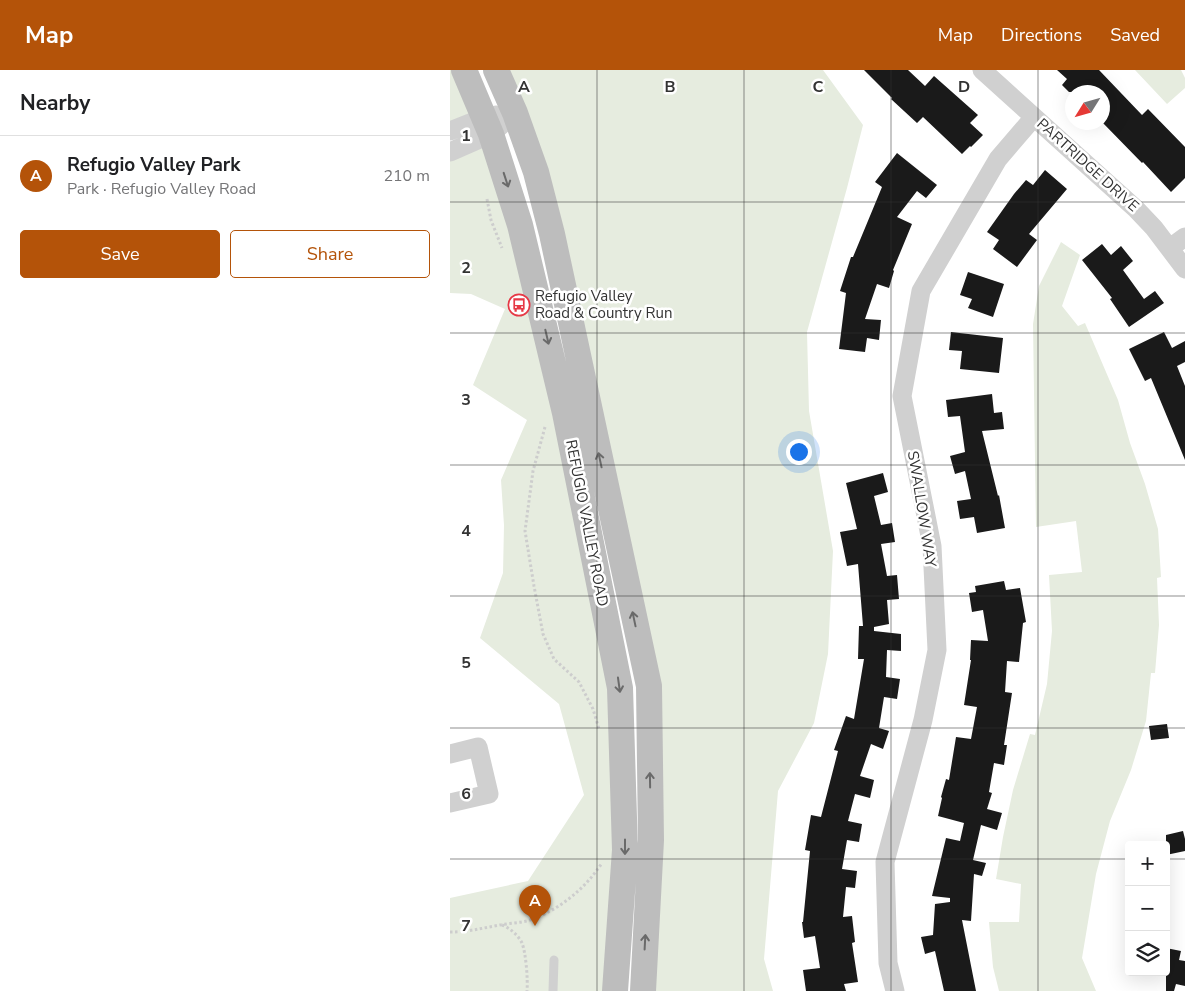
<!DOCTYPE html>
<meta charset="utf-8">
<style>
body{margin:0;font-family:"Nunito Sans",sans-serif;background:#f6f6f6;color:#202124}
.controls{position:absolute;right:15px;bottom:15px;display:grid;overflow:hidden;border-radius:5px;box-shadow:0 5px 20px #0002}
.controls button{width:45px;height:45px;display:grid;place-items:center;padding:0;border:0;border-bottom:1px solid #e0e0e0;background:#fff;color:#202124;font:25px sans-serif}
.compass{position:absolute;left:615px;top:15px;width:45px;height:45px;border-radius:50%;background:#fff;box-shadow:0 5px 20px #0002;rotate:233deg}
.you{position:absolute;left:348px;top:381px;width:18px;height:18px;margin:-12px;border:4px solid #fff;border-radius:50%;background:#1a73e8;box-shadow:0 0 0 8px #1a73e833}
.badge{display:grid;place-items:center;width:32px;height:32px;border-radius:50%;background:#b45309;color:#fff;font-size:16px;font-weight:700}
.pin{position:absolute;translate:-50% -41px;filter:drop-shadow(0 1px 2px #0008)}
.pin::after{content:'';position:absolute;top:26px;width:18px;height:15px;background:inherit;clip-path:polygon(0 0,100% 0,50% 100%)}
.list{margin:0;padding:0;list-style:none}
h2{display:flex;justify-content:space-between;align-items:center;height:65px;margin:0;padding:0 20px;font-size:21px}
h2 small{font-size:16px;font-weight:400;color:#757577}
.list li{display:grid;grid-template-columns:32px 1fr auto;gap:15px;align-items:center;box-sizing:border-box;height:80px;padding:0 20px;border-top:1px solid #e0e0e0}
.list b{display:block;font-size:19px;white-space:nowrap}
.list p{margin:0;font-size:16px;white-space:nowrap;color:#757577}
.list em{font-size:16px;font-style:normal;color:#757577}
.actions{display:flex;gap:10px;padding:15px 20px}
.actions a{flex:1;padding:11px 0;border:1px solid #b45309;border-radius:5px;text-align:center;font-size:18px;color:#b45309}
.actions .main{background:#b45309;color:#fff}
.icon{flex:none;width:28px;height:28px;fill:none;stroke:currentColor;stroke-width:2;stroke-linecap:round;stroke-linejoin:round}
.map{position:relative;flex:none;width:735px;height:921px;overflow:hidden}
header{display:flex;align-items:center;gap:30px;box-sizing:border-box;height:70px;padding:0 25px;background:#b45309;color:#fff}
header strong{font-size:24px}
nav{display:flex;gap:28px;margin-inline-start:auto;font-size:18px}
main{display:flex}
aside{flex:1;background:#fff}
.map>svg:first-child{display:block}
.green{fill:#e6ecdf}
.building{fill:#1a1a1a}
.lines{fill:none;stroke-linecap:round;stroke-linejoin:round}
.path{stroke:#cdcdcd;stroke-width:3;stroke-dasharray:2.5 2.5;stroke-linecap:butt}
.lane{stroke:#d0d0d0;stroke-width:9}
.street{stroke:#d0d0d0;stroke-width:19}
.secondary{stroke:#bdbdbd;stroke-width:26}
.oneway{stroke:#6a6a6a}
.grid{fill:none;stroke:#333;stroke-width:1;stroke-opacity:0.55}
.labels{text-anchor:middle;dominant-baseline:central;stroke-width:5;stroke-linejoin:round;paint-order:stroke}
.street-label{font-size:15px;fill:#333;stroke:#fff}
.poi-label{font-size:15px;fill:#333;stroke:#fff;text-anchor:start}
.grid-label{font-size:16px;text-anchor:middle;font-weight:bold;fill:#333;stroke:#fff;stroke-width:5;stroke-linejoin:round;paint-order:stroke}
</style>
<header>
<strong>Map</strong>
<nav><a>Map</a><a>Directions</a><a>Saved</a></nav>
</header>
<main>
<aside>
<h2>Nearby<small></small></h2>
<ul class="list">
<li><span class="badge">A</span><div><b>Refugio Valley Park</b><p>Park · Refugio Valley Road</p></div><em>210 m</em></li>
</ul>
<div class="actions"><a class="main">Save</a><a>Share</a></div>
</aside>
<div class="map">
<svg width="735" height="921" viewBox="0 0 735 921">
<rect width="100%" height="100%" fill="#fff"/>
<!-- green -->
<path class="green" d="M0 0H13L35 47 0 61Z
M46 0H373L413 55 397 118 357 262 359 341 383 481 378 584 364 653 328 721 314 889 323 921H193L199 616 102 164Z
M685 0H731L735 8V18L717 34Z
M41 64 170 618 165 921H0V828L78 811 134 725 109 634 30 568 53 503 54 455 51 410 77 350 23 315 55 239 21 224 0 223V82Z
M611 172 630 185 612 236 628 256 635 253 668 330 680 373 695 414 708 459 711 507 707 508 709 555 705 603H701L696 651 681 700 660 751 646 804 632 888 646 921H549L543 897 539 852H569L571 814 546 809 553 767 563 720 580 664 585 665 597 614 602 561 599 505 632 502 626 451 586 457 583 254 589 216Z"/>
<!-- building -->
<path class="building" d="M414 0H458L475 16 484 6 528 45 520 53 533 65 521 77 520 76 512 84 473 47 467 53 441 29 442 28Z
M607 0H649L692 45 698 39 735 77V108L721 122 693 92 692 93 652 52V22H619L612 15 617 9Z
M447 83 487 115 476 128 467 121 447 147 462 154 443 200 444 201 439 218 427 214 415 249 431 250 429 270 417 268 415 282 389 279 396 223 390 221 401 187H403L432 117 425 112Z
M595 100 617 119 579 164 587 170 567 197 543 179 549 170 537 162 564 124 576 110 583 115Z
M652 174 661 185 671 176 683 191 673 200 694 229 705 221 714 233 679 257 660 229 662 228 632 190Z
M518 202 554 214 543 247 518 238 522 229 510 225Z
M501 262 553 268 549 303 510 299 512 281 499 280Z
M714 262 722 278 735 271V292L727 296 735 316V390L701 308 695 311 679 279Z
M542 324 544 343 552 342 554 359 532 361 548 426 549 425 555 458 527 463 524 447 510 449 507 431 521 429 515 401 505 404 500 386 515 382 510 346 498 347 496 330Z
M433 403 438 422 424 426 431 455 442 453 445 472 431 474 437 506 447 505 449 529 437 530 439 554 424 557V561L451 564V581L437 580 436 607 450 609 447 629 434 627 429 658 439 661 433 679 421 674 410 706 424 710 420 728 405 724 398 751 412 754 409 772 397 770 392 799 407 801 405 818 396 817 393 847 402 846 405 872 402 873 408 912 394 914 396 921H356L353 900 370 898 365 866 354 868 352 852H353L360 781 355 780 361 745 371 747 388 681 384 680 396 646 404 649 414 589H408L409 556H413L408 494 397 496 390 462 407 459 396 413Z
M554 511 556 520 570 518 576 552 573 553 569 592 557 591 555 622 562 623 554 675H557L554 695 544 693 539 722 542 723 537 739 552 743 547 760 531 755 523 790 536 793 532 806 524 804 521 851 512 850 526 921H494L485 881 475 884 471 867 483 865 485 834 500 832V828L482 826 496 768 510 771 514 753 488 746 492 728 491 727 496 709 499 710 506 667 521 669 527 637 514 635 521 590H520L521 570 538 571 533 540 522 542 519 523 526 522 525 516Z
M717 654 719 668 701 670 699 656Z
M733 761 735 769V781L716 785V765Z
M716 878 731 881 729 890 735 891V916L726 914 724 921H716Z"/>
<g class="lines">
<!-- path -->
<path class="path" d="M37 129 41 150 52 178
M95 357 83 401 75 461 84 516 93 564 104 589 129 612 143 639 149 659
M52 855C60 858 68 865 72 873 76 883 78 910 77 921
M0 862C17 862 33 858 50 855 60 853 71 853 80 850 109 840 135 819 152 793"/>
<!-- lane -->
<path class="lane" d="M103 921 104 890"/>
<!-- street -->
<path class="street" d="M532 0 686 139 704 158 735 199
M0 61 35 47 46 45
M0 82 41 64 65 43
M720 178 735 167
M0 684 28 677 39 724 0 733
M445 921 438 893 435 792 473 650 487 580 482 476 452 326 471 221 548 89 584 47"/>
<!-- secondary -->
<path class="secondary" d="M14 0 41 64 70 155 115 343 170 618 175 780 165 921
M46 0 65 43 86 102 102 164 199 616 201 770 193 921"/>
</g>
<!-- one-way arrows -->
<defs><path id="oneway-shaft" d="M-6 0H5M1.5-3L5.5 0L1.5 3" fill="none" stroke-width="1.6" stroke-linecap="round" stroke-linejoin="round" transform="scale(1.25)"/></defs>
<g class="oneway">
<use href="#oneway-shaft" transform="translate(56 110) rotate(72)"/>
<use href="#oneway-shaft" transform="translate(97 267) rotate(77)"/>
<use href="#oneway-shaft" transform="translate(150 390) rotate(-102)"/>
<use href="#oneway-shaft" transform="translate(184 549) rotate(-102)"/>
<use href="#oneway-shaft" transform="translate(169 615) rotate(82)"/>
<use href="#oneway-shaft" transform="translate(200 710) rotate(-91)"/>
<use href="#oneway-shaft" transform="translate(175 777) rotate(90)"/>
<use href="#oneway-shaft" transform="translate(195 872) rotate(-87)"/>
</g>
<!-- grid -->
<path class="grid" d="M147 0V921M294 0V921M441 0V921M588 0V921M0 132H735M0 263H735M0 395H735M0 526H735M0 658H735M0 789H679M716 789H735"/>
<!-- icons -->
<defs>
<g id="bus-ring" transform="scale(1.125)"><circle r="9.5" fill="#fff" stroke="#e63946" stroke-width="1.5"/><path d="M-5-6H5V4H4V6H2V4H-2V6H-4V4H-5ZM-3.5-4V0h7V-4ZM-3.5 1.2v1.5H-2V1.2ZM2 1.2v1.5H3.5V1.2Z" fill="#e63946"/></g>
</defs>
<g fill-rule="evenodd">
<use href="#bus-ring" x="69" y="235"/>
</g>
<g class="labels">
<!-- street labels -->
<g class="street-label">
<text transform="translate(638 95) rotate(42)">PARTRIDGE DRIVE</text>
<text transform="translate(472 439) rotate(81)">SWALLOW WAY</text>
<text transform="translate(137 453) rotate(79)">REFUGIO VALLEY ROAD</text>
</g>
<!-- poi labels -->
<g class="poi-label">
<text x="85" y="226">Refugio Valley<tspan x="85" dy="17">Road &amp; Country Run</tspan></text>
</g>
</g>
<g class="grid-label">
<text x="74" y="22">A</text>
<text x="220" y="22">B</text>
<text x="368" y="22">C</text>
<text x="514" y="22">D</text>
<text x="16" y="71">1</text>
<text x="16" y="203">2</text>
<text x="16" y="335">3</text>
<text x="16" y="466">4</text>
<text x="16" y="598">5</text>
<text x="16" y="729">6</text>
<text x="16" y="861">7</text>
</g>
</svg>
<div class="controls">
<button>+</button>
<button>−</button>
<button><svg class="icon" aria-label="layers" viewBox="0 0 24 24"><path d="M12 4l9 5-9 5-9-5zM3 14l9 5 9-5"/></svg></button>
</div>
<svg class="compass" viewBox="-18 -18 36 36"><path d="M0-13l5 13h-10z" fill="#e53935"/><path d="M0 13l5-13h-10z" fill="#757577"/></svg>
<div class="you"></div>
<div class="pin badge" style="left:85px;top:856px">A</div>
</div>
</main>
